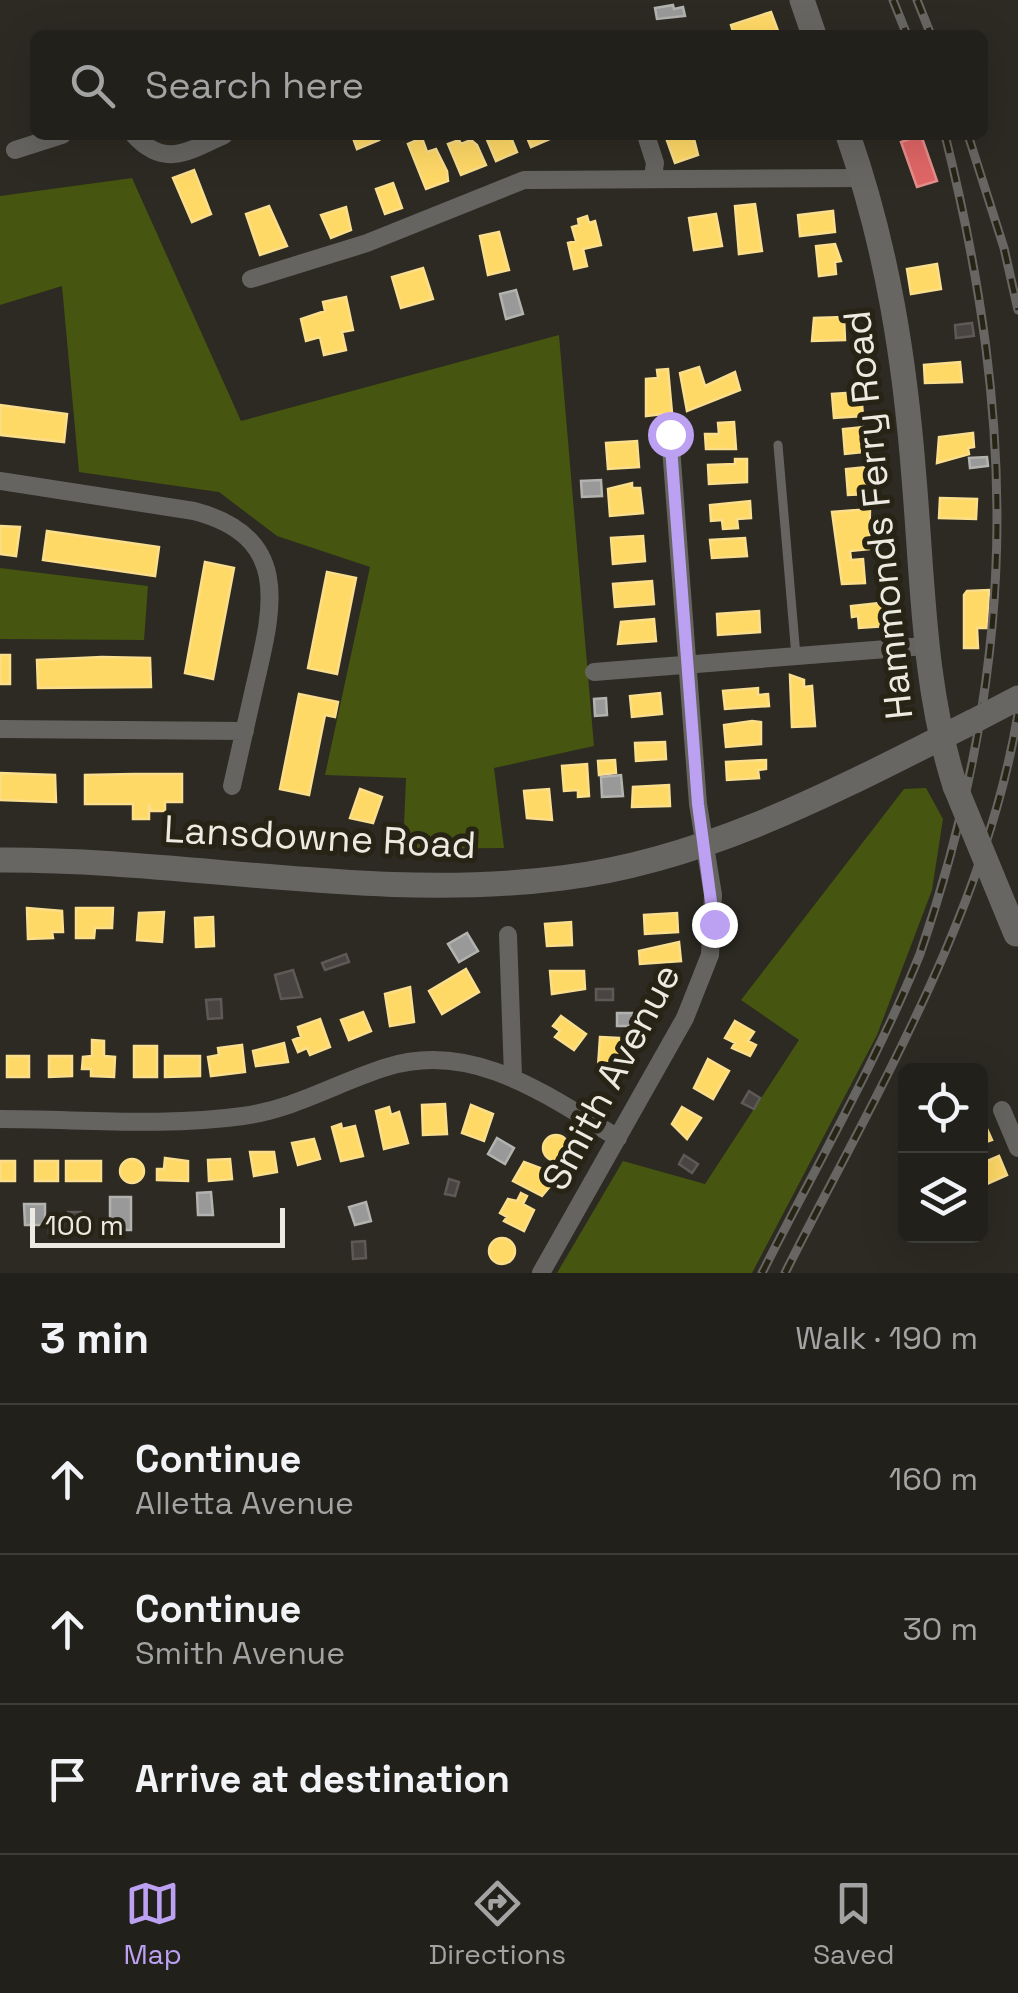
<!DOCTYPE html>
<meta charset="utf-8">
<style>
body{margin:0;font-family:"Space Grotesk",sans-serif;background:#292823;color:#f1f3f6}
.controls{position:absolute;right:30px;bottom:30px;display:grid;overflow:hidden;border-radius:15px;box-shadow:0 10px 40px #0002}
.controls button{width:90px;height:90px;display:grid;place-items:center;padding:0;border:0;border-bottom:2px solid #3e3e39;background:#21201a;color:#f1f3f6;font:50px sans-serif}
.scale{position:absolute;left:30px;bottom:25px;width:255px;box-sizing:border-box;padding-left:10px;border:5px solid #edebe1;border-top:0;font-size:28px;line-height:35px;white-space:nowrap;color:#edebe1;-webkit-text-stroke:8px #272315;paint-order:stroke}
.stop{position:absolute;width:30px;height:30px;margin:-22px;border:8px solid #bca0f2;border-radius:50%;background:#fff}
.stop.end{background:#bca0f2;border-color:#fff;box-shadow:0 2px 10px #0008}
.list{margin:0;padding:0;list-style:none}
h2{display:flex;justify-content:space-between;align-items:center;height:130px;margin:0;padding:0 40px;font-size:42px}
h2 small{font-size:32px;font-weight:400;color:#a2a3a2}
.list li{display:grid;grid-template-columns:65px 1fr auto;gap:30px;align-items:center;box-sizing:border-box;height:150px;padding:0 40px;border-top:2px solid #3e3e39}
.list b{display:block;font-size:38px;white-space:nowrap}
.list p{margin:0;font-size:32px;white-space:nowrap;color:#a2a3a2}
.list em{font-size:32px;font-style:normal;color:#a2a3a2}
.icon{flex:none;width:55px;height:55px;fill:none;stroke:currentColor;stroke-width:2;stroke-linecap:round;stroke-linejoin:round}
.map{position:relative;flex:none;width:1018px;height:1273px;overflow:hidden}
.search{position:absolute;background:#21201a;box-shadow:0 10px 40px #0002;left:30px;right:30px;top:30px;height:110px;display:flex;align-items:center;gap:25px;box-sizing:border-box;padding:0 35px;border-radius:15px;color:#a2a3a2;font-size:38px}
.sheet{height:580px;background:#21201a}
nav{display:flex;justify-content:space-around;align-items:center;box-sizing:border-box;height:140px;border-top:2px solid #3e3e39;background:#21201a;font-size:28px;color:#a2a3a2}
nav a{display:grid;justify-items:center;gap:5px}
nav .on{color:#bca0f2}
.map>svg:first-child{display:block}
.green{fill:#46550f}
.homes{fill:#ffd966;stroke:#fade8b;stroke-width:2.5}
.shops{fill:#e06666;stroke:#e48e8b;stroke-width:2.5}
.industry{fill:#999;stroke:#b2b2af;stroke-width:2.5}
.building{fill:#484441;stroke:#5e5957;stroke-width:2.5}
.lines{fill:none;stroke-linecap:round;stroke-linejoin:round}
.lane{stroke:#666461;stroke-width:9}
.street{stroke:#666461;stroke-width:18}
.secondary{stroke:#686663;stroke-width:25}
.rail-casing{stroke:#686663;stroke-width:9}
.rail{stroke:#272315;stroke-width:5;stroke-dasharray:15;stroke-linecap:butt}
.secondary-bridge{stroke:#686663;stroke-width:25}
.route{stroke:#bca0f2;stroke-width:12}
.labels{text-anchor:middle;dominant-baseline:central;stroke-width:10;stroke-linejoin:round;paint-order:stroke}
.street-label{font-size:38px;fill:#edebe1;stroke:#272315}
</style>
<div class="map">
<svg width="1018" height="1273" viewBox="0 0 1018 1273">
<rect width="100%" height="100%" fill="#2c2a22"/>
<!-- green -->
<path class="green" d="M132 178 241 421 559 335 594 746 494 768 504 848 403 849 406 778 325 775 370 567 277 536 219 492 79 472 62 286 0 305V196Z
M0 568 148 586 144 640 0 639Z
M926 788 943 819 932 890 877 1035 752 1273H557L623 1161 705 1184 799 1040 741 1000 904 789Z"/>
<!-- homes -->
<path class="homes" d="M771 12 778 31 734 35 731 25Z
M352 135H377L379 140 357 149Z
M485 135H510L517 152 496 161Z
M526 135H551L552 138 531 147Z
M665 135H693L698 155 675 163Z
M422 138 427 152 436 149 447 171 448 181 426 189 408 144Z
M459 140 461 144 471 140 477 145 486 165 461 175 448 144Z
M194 170 211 214 192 222 173 178Z
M393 183 402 208 385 214 376 189Z
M755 204 762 251 739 254 735 206Z
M269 206 287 246 260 255 246 214Z
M346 207 351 230 331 238 321 215Z
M833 211 835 232 800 236 798 215Z
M716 214 722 246 694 250 689 218Z
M587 216 589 223 595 221 601 245 583 249 587 266 574 269 568 243 576 241 572 227 579 225 578 219Z
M499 232 509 270 488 275 480 236Z
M835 244 841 261 835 262 836 274 819 276 816 246Z
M937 264 941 289 911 294 907 269Z
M423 268 433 299 401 308 392 277Z
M346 297 353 330 342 332 346 350 324 355 320 337 306 341 301 319 325 311 323 302Z
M844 317 845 340 812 341 814 318Z
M960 362 962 382 925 383 924 365Z
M699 367 705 386 735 372 740 390 687 411 680 373Z
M668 369 672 413 646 416V379L658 378 657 370Z
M861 392 863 416 834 418 832 394Z
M0 405 67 414 64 442 0 435Z
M734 422 736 449H706L705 434H719L718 423Z
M863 427 865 452 845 454 843 429Z
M973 433 974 447 968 448 969 454 937 463 939 437Z
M637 441 639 467 608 469 606 443Z
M735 459H747V482L709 484 708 465 735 464Z
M866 467 868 494 848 495 846 469Z
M632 483V488H640L643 513 610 516 608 489Z
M940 498 977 499 976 519 939 518Z
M750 501 751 518 737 519 738 528 723 529 722 520 711 521 710 505Z
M870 509 869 549 850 551 851 560 863 559 865 583 842 584 832 512Z
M0 526 20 527 16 556 0 554Z
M47 531 159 547 155 576 43 560Z
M643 536 645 561 613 564 611 538Z
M745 538 747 556 712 558 710 540Z
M205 562 234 568 213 679 185 673Z
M327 572 356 578 337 674 308 668Z
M652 581 654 604 615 607 613 584Z
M989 590 987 628H977L978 648H964V595L967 591Z
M899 601 901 625 859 628 858 616 852 617 851 606Z
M759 611 760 632 718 635 717 614Z
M654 619 656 641 618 644 621 622Z
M0 655H10V684H0Z
M102 657 150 658 151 687 38 688 37 660Z
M790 675 804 680V687L812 686 815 726 792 727Z
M758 688V695L768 694 769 706 725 709 723 691Z
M660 693 662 714 632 717 630 696Z
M299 694 338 702 335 717 325 715 309 795 280 789Z
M752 721 761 722V744L726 747 724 725Z
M665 742 666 759 636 761 635 743Z
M615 760 616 773 599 775 598 761Z
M766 760V769L758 770 759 778 727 780 726 762Z
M587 764 589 796 578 797V790L564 791 562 766Z
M0 773 55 775 56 802 0 800Z
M133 774H182V802H165V811H151L149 804V819H133V804H85V775Z
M669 785 670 806 632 807 633 787Z
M360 789 382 797 373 823 350 818Z
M549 789 552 820 527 818 524 791Z
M27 908 62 911 63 932H52L53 938 28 939Z
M76 908H113L112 928H95L94 938H76Z
M164 912 162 942 137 940 139 913Z
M677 913 678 932 645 934 644 915Z
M213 917 214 946 196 947 195 918Z
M571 922 572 945 547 946 545 924Z
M679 942 681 961 640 964 639 951Z
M466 969 479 992 442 1014 429 991Z
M550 971H584L585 989 552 994Z
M410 987 414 1022 390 1026 385 994Z
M363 1012 371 1031 349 1040 341 1020Z
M561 1016 586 1034 574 1050 555 1037 560 1031 553 1026Z
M320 1019 330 1047 310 1055 307 1048 298 1052 293 1040 301 1037 298 1027Z
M735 1021 754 1032 748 1041 756 1045 750 1056 732 1048 735 1043 725 1038Z
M600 1037 619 1038 620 1068 598 1067Z
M92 1040 104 1041V1056L115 1057 114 1077 91 1076V1069H82L83 1057 92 1056Z
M284 1043 288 1062 256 1066 253 1051Z
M242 1045 245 1072 211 1076 208 1057 219 1055 218 1048Z
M134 1046H157V1077H134Z
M7 1056H29V1077H7Z
M49 1056H72V1076L49 1077Z
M165 1056H200V1076L165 1077Z
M708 1059 729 1071 713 1099 694 1088Z
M445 1104 447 1134 423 1135 422 1105Z
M471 1105 493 1114 484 1141 462 1133Z
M389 1107 391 1115 399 1112 408 1143 384 1149 376 1111Z
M682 1107 701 1118 687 1139 672 1124Z
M983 1120 992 1140 980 1144V1121Z
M341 1124 342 1129 355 1126 363 1156 341 1161 332 1127Z
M543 1148a13 13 0 1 1 26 0a13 13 0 1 1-26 0Z
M314 1139 320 1159 298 1165 292 1143Z
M250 1152H274L277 1172 254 1176Z
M999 1156 1007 1175 980 1187V1164Z
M165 1158 188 1161V1181L157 1180V1169H164Z
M120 1171a12 12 0 1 1 24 0a12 12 0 1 1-24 0Z
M230 1159 232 1179 209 1181 208 1160Z
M0 1161H15V1181H0Z
M35 1161H58V1181H35Z
M66 1161H101V1181H66Z
M524 1162 551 1172V1185L542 1196 513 1181Z
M521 1193 527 1196 523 1204 534 1210 524 1231 504 1221 507 1217 500 1213 508 1199 517 1201Z
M489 1251a13 13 0 1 1 26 0a13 13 0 1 1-26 0Z"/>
<!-- shops -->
<path class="shops" d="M921 135 937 181 917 187 901 142Z"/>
<!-- industry -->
<path class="industry" d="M673 5 674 9 683 7 685 16 657 19 655 8Z
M516 290 523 314 506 319 500 294Z
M987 457 988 466 970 468 969 458Z
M601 480 602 496 582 497 581 481Z
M606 698 607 715 595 716 594 699Z
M621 775 623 796 602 797 601 777Z
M467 933 478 951 459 962 448 944Z
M617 1013H633V1026H617Z
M497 1138 514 1148 505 1164 488 1154Z
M211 1192 213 1215H198L197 1193Z
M110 1197H131V1230H110Z
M366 1202 371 1221 355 1225 349 1207Z
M24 1204H45V1225H25Z"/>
<!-- building -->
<path class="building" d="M972 323 974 336 956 338 955 325Z
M346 954 349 962 325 970 322 963Z
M293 970 302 997 281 999 275 975Z
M596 989H613V1000H596Z
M221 999 222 1018 208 1019 206 1000Z
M749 1091 760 1098 754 1109 742 1103Z
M684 1155 698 1164 692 1173 679 1164Z
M449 1179 459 1182 455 1196 445 1194Z
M68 1212H81V1229H68Z
M49 1223H64L63 1234 49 1233Z
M365 1241 366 1258 353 1259 352 1242Z"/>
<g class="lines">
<!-- lane -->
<path class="lane" d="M778 445 796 656"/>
<!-- street -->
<path class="street" d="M134 135C164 168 188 152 224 135
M646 135 655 163 653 177
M15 150 62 135
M251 279 367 243 524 180 863 178
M0 481 194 511C290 536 274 604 256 680 248 715 240 751 232 786
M594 672 925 646
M0 729 245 731
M508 935 513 1076
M1002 1110 1018 1148
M0 1119C80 1119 164 1127 243 1116 295 1109 338 1082 387 1067 473 1040 548 1096 618 1138
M541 1273 685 1018 710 955 713 895 698 804 670 434"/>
<!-- secondary -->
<path class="secondary" d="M802 0 814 35
M848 135C887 247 905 360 914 478 923 582 923 686 955 786
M0 860C187 859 375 902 562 878 709 860 841 788 972 722"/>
<!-- rail casing -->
<g class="rail-casing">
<path id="rail" d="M893 0 907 35
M917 0 931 35
M968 135 1004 248 1018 310
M762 1273C815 1168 876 1063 920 954 1018 668 1018 427 945 135
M785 1273C875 1095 985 913 1018 714"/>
</g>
<!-- rail -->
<use href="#rail" class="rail"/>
<!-- secondary-bridge -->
<path class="secondary-bridge" d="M972 722 1018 698
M955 786 1016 934"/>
</g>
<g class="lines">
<!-- route -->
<path class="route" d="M670 434 698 804 714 924"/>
</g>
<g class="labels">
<!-- street labels -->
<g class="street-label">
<text transform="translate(878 515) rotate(-96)">Hammonds Ferry Road</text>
<text transform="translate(320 837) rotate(3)">Lansdowne Road</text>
<text transform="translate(611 1077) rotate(-62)">Smith Avenue</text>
</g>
</g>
</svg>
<div class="controls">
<button><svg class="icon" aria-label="locate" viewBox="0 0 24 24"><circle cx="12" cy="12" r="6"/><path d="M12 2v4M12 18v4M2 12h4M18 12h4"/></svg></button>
<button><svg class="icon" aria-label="layers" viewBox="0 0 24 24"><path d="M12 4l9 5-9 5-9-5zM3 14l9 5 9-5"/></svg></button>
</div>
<div class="scale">100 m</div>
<div class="stop" style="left:670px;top:434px"></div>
<div class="stop end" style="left:714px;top:924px"></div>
<div class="search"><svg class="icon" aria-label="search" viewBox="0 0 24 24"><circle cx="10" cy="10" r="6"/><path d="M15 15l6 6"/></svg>Search here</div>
</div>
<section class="sheet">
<h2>3 min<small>Walk · 190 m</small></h2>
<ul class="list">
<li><svg class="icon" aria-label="ahead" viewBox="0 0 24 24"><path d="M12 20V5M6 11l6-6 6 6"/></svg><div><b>Continue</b><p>Alletta Avenue</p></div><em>160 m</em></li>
<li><svg class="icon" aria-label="ahead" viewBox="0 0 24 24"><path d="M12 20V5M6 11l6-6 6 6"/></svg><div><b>Continue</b><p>Smith Avenue</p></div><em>30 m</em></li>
<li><svg class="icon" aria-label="arrive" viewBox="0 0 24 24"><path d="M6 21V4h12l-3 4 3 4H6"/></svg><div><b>Arrive at destination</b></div></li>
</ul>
</section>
<nav>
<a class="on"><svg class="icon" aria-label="map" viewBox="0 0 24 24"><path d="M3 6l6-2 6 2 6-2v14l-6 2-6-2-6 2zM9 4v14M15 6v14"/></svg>Map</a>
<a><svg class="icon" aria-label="directions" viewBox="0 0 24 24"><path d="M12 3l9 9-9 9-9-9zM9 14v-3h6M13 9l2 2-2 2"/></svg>Directions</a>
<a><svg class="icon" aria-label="saved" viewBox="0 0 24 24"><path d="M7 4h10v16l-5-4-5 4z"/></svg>Saved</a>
</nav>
